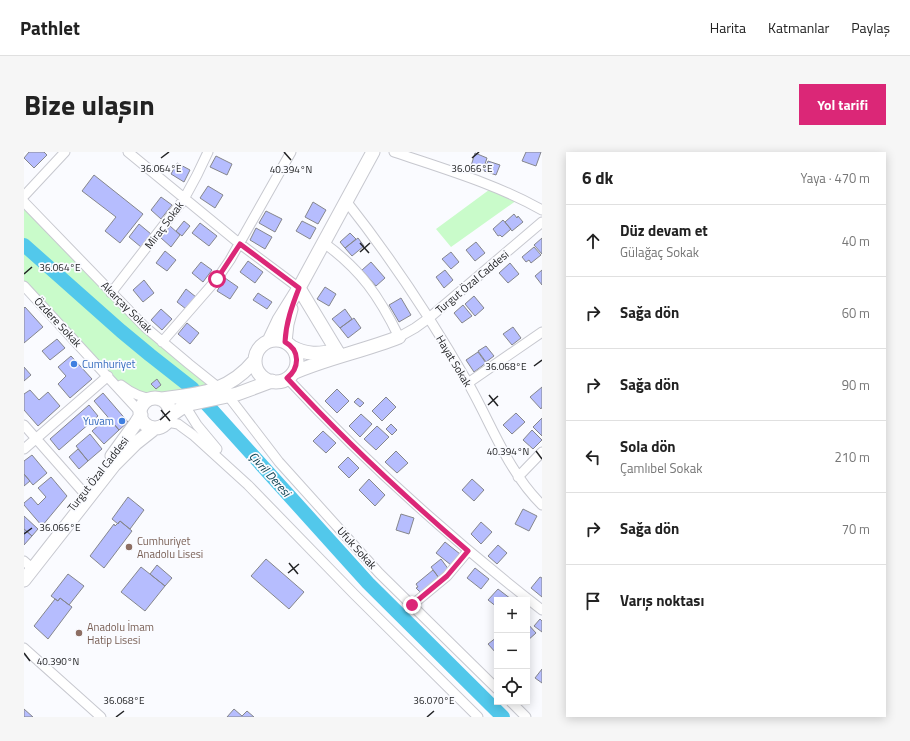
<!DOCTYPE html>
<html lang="tr">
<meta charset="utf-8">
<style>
body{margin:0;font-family:"Titillium Web",sans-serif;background:#f6f6f6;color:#222}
.controls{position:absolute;right:12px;bottom:12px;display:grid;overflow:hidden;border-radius:0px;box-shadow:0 2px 10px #0003}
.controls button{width:36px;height:36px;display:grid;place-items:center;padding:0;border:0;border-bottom:1px solid #e0e0e0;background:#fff;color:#222;font:20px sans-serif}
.stop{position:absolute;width:12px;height:12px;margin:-9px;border:3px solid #db2777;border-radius:50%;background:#fff}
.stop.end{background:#db2777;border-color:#fff;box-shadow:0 1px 4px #0008}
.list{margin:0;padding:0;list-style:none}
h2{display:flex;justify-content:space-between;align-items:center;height:52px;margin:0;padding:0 16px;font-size:17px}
h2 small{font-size:13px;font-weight:400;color:#767676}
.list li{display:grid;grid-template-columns:26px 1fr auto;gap:12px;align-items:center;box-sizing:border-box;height:72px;padding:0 16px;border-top:1px solid #e0e0e0}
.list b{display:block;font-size:15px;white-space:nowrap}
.list p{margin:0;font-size:13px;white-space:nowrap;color:#767676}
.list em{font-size:13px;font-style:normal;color:#767676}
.icon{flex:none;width:22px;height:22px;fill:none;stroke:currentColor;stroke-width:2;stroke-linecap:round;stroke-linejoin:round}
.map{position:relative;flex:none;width:518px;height:565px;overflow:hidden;border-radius:0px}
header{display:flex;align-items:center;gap:24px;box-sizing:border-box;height:56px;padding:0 20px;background:#fff;border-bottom:1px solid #e0e0e0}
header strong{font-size:19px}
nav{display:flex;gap:22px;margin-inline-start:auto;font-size:14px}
.intro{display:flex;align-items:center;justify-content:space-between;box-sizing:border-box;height:96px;padding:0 24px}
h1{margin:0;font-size:28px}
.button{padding:10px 18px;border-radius:0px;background:#db2777;color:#fff;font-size:14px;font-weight:700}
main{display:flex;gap:24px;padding:0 24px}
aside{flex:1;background:#fff;border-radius:0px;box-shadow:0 2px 10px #0003}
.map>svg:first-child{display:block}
.green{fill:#c9fbca}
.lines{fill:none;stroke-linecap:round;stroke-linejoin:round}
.river{stroke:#52c8eb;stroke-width:14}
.building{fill:#b6bdfe;stroke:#85868c}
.street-casing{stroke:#c7c8cf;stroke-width:11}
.secondary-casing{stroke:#c7c8cf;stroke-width:15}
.street{stroke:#fff;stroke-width:9}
.secondary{stroke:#fff;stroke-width:13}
.route{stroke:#db2777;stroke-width:5}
.ticks{fill:none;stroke:#232426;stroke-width:1.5}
.shop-dot{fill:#3f7fe0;stroke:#fafbff;stroke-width:1.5}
.education-dot{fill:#8d6e63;stroke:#fafbff;stroke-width:1.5}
.labels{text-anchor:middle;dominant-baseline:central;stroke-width:3.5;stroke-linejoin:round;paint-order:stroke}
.street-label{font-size:11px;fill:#232426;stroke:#fafbff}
.shop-label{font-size:11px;fill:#366cbe;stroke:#fafbff;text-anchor:start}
.education-label{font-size:11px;fill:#785e54;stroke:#fafbff;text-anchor:start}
.water-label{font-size:12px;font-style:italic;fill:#033a49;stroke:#fafbff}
.ticks-label{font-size:10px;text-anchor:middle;fill:#232426;stroke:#fafbff;stroke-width:3.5;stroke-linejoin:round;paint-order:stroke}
</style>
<header>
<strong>Pathlet</strong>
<nav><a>Harita</a><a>Katmanlar</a><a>Paylaş</a></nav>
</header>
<div class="intro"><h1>Bize ulaşın</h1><a class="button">Yol tarifi</a></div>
<main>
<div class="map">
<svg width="518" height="565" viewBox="0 0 518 565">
<rect width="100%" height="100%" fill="#fafbff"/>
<!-- green -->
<path class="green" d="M469 35 496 46 427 95 412 77Z
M0 50 105 159 195 236 121 246 84 224 0 134Z"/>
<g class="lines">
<!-- river -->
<path class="river" d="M0 93 97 179 126 203 168 236 344 431 479 565"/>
</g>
<!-- building -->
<path class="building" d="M5 0H20L23 3 10 16 0 6Z
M502 0H517L512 14 498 9Z
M451 1 463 6 459 18 447 14Z
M192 4 208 12 203 23 186 15Z
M464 9 476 13 472 23 460 19Z
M153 11 166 18 160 30 147 22Z
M70 23 119 62 96 91 81 79 92 65 58 39Z
M184 34 199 43 191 56 176 46Z
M137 45 148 53 137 67 127 58Z
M289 50 302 58 294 72 281 65Z
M242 59 258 67 251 80 235 71Z
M490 62 493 66 494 64 499 70 488 79 481 70Z
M479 68 487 77 478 85 476 83 474 84 469 77Z
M160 69 166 74 158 84 152 79Z
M278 69 292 76 286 87 272 79Z
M176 71 193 84 185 94 168 81Z
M115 72 127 82 117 95 105 85Z
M146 74 156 83 147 95 137 86Z
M232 76 248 85 241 97 226 88Z
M326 81 332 87 321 96 316 90Z
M334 86 340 94 328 104 321 96Z
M518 86V102L510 93Z
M452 90 461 101 451 109 442 98Z
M510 95 517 103 507 111 505 108 502 110 498 105Z
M141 99 152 108 143 119 132 111Z
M427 100 435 110 427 117 418 107Z
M224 109 239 120 231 131 216 120Z
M177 110 188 118 179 130 168 121Z
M347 110 361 126 352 134 338 118Z
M486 111 495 122 484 131 475 121Z
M421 118 429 128 420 136 412 125Z
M518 118V133L511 124Z
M201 126 214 135 206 147 193 139Z
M120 128 130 141 119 150 109 138Z
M301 135 312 142 305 154 293 147Z
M162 137 172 145 162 157 153 150Z
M234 141 248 150 243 157 229 148Z
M450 144 460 156 451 164 441 152Z
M377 146 387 163 375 170 365 153Z
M439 153 448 164 438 171 430 161Z
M1 155 19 175 0 191V156Z
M137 157 148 167 138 178 127 168Z
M321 157 328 167 316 176 308 167Z
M330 166 337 176 324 186 316 176Z
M163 171 175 181 166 192 154 182Z
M489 175 497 186 488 193 479 182Z
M33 187 41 196 26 208 18 199Z
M462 194 470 204 462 210 454 199Z
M454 200 462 211 450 220 442 208Z
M47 204 68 227 46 246 34 232 42 224 34 215Z
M0 215 7 223 0 229Z
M133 227 137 233 132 237 127 232Z
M518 235V255L517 257 506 245Z
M313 237 325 249 313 261 301 249Z
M6 238 15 248 24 240 36 254 14 274 0 258V242Z
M79 241 104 270 95 278 70 249Z
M362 245 372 255 358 269 348 259Z
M334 246 340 251 336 255 330 250Z
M65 253 74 264 35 298 26 287Z
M492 261 501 270 488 282 479 273Z
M337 262 348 272 336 285 325 274Z
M84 265 95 278 80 292 68 279Z
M518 266V284L509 275Z
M367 272 373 278 368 283 362 277Z
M353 274 365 285 352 298 340 287Z
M508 278 518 288 509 297 499 288Z
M299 279 312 291 302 301 289 289Z
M66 282 78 297 64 309 52 294Z
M54 297 64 309 55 317 45 305Z
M372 299 384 311 373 321 361 310Z
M8 303 23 321 9 333 0 322V309Z
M324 305 335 316 325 326 314 315Z
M0 322 6 329 0 334Z
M27 325 43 344 18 374 0 353V351L7 345 14 353 22 345 14 336Z
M345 327 361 343 351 354 335 338Z
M448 327 460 338 450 349 438 338Z
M104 345 120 358 106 377 96 369 94 372 88 367Z
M499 357 513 364 505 379 491 372Z
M377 362 390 366 385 382 372 378Z
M0 364 14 377 8 384 0 377Z
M96 369 108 379 80 416 66 404 90 372 91 374Z
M457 370 468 380 457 392 447 382Z
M0 377 8 384 0 393Z
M421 390 436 402 427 413 412 401Z
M474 393 483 401 473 412 464 404Z
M242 407 280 440 265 457 227 424Z
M417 407 425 418 415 426 407 415Z
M133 413 148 426 141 434 126 422Z
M117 415 141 434 121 459 97 440Z
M451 416 465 427 457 437 443 426Z
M409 418 415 426 397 441 392 436 394 435 392 432Z
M44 422 60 434 45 453 36 446 34 449 27 444Z
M516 425 518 426V445L507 436Z
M474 437 487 447 473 448V455L464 448Z
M36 446 48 455 24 487 10 474 31 447 34 449Z
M516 467 518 469V480L510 474Z
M503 471 512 481 503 489Z
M473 485V500L472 501 464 492Z
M518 517V531L511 526Z
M0 557 9 565H0Z
M210 557 218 564 223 559 230 565H203Z"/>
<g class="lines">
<!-- street casing -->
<g class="street-casing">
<path id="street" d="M104 0 216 92 275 136
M370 0C420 17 472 32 518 58
M0 44 41 0
M322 49C367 106 408 168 444 231 467 271 484 320 518 353
M0 50 121 175 165 212 195 236
M300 91C337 118 355 144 375 185L391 176 405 166 518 70
M0 134 116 260
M87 141 160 47 173 23 184 0
M138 190 193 127 206 108 267 0
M263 226C342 311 427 387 518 458
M444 231 518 180
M97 233C107 241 117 246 130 247
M205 245 255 310 355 421 473 537
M161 254 173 273 193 297
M143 270 154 272 169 283 224 333 331 443 454 565
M0 273 60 341
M0 297 84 224
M494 325 518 300
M0 409 9 417
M388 453 423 424 444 399
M0 496 77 565
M487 550 502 565"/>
</g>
<!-- secondary casing -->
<g class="secondary-casing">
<path id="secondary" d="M275 136 313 199
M231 209a21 21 0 1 1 42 0a21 21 0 1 1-42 0Z
M245 189 255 168 275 136 349 0
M261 190 263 172 267 157
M268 195C283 203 295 202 311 199
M269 221C303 206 340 199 375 185
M116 261a15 15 0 1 1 30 0a15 15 0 1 1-30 0Z
M136 247C175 242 204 241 231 208
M146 264 156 257 166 252 213 242 248 229
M88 304 112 271 117 263
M0 428 90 313 112 291 131 276"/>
</g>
<!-- street -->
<use href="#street" class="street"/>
<!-- secondary -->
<use href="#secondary" class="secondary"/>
</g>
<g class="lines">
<!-- route -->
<path class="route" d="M193 127 216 92 275 136C268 154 262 170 261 190 276 198 276 216 263 226 320 288 381 345 444 399L423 424 388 453"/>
</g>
<!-- ticks -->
<path class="ticks" d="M260 0 267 8M137 6 145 0M448 6 455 0M336 91 345 101M336 100 346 91M0 122 8 115M510 214 518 208M465 243 474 254M464 253 474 244M137 258 146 269M136 268 146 259M512 299 518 307M0 382 8 376M265 411 274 422M264 421 275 412M0 501 6 509M92 565 100 559M403 565 410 559"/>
<!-- markers -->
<g class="shop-dot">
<circle cx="50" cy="212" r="4"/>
<circle cx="98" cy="269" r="4"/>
</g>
<g class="education-dot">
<circle cx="105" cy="395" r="4"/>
<circle cx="55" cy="481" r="4"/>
</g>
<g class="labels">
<!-- street labels -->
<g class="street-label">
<text transform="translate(140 73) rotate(-53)">Miraç Sokak</text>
<text transform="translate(448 130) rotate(-40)">Turgut Özal Caddesi</text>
<text transform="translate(103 155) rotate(45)">Akarçay Sokak</text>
<text transform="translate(34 170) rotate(47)">Özdere Sokak</text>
<text transform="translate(430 209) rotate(59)">Hayat Sokak</text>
<text transform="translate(74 322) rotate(-52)">Turgut Özal Caddesi</text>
<text transform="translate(333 396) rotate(48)">Ufuk Sokak</text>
</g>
<!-- shop labels -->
<g class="shop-label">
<text x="58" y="212">Cumhuriyet</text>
<text x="90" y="269" text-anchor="end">Yuvam</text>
</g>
<!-- education labels -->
<g class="education-label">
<text x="113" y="389">Cumhuriyet<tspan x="113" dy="13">Anadolu Lisesi</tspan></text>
<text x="63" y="475">Anadolu İmam<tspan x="63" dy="13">Hatip Lisesi</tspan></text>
</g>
<!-- water labels -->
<g class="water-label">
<text transform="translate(246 322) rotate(48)">Çivril Deresi</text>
</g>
</g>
<g class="ticks-label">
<text x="448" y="20">36.066°E</text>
<text x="137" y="20">36.064°E</text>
<text x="267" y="21">40.394°N</text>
<text x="36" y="119">36.064°E</text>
<text x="482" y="218">36.068°E</text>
<text x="484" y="303">40.394°N</text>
<text x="36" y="379">36.066°E</text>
<text x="34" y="513">40.390°N</text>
<text x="100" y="552">36.068°E</text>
<text x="410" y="552">36.070°E</text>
</g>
</svg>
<div class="controls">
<button>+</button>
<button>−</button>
<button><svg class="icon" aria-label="locate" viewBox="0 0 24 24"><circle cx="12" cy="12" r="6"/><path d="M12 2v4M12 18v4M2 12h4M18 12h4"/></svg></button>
</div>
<div class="stop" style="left:193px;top:127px"></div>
<div class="stop end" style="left:388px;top:453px"></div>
</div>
<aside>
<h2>6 dk<small>Yaya · 470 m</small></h2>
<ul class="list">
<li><svg class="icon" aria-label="ahead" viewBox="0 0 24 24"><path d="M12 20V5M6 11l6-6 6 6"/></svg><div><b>Düz devam et</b><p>Gülağaç Sokak</p></div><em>40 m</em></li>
<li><svg class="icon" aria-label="right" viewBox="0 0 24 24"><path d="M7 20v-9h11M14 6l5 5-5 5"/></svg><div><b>Sağa dön</b></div><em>60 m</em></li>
<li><svg class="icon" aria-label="right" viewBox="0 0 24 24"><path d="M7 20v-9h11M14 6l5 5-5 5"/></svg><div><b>Sağa dön</b></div><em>90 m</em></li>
<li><svg class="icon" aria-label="left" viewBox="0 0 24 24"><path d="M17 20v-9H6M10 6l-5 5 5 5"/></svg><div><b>Sola dön</b><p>Çamlıbel Sokak</p></div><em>210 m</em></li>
<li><svg class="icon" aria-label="right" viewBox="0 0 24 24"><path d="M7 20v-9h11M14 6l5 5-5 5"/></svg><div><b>Sağa dön</b></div><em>70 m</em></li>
<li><svg class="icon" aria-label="arrive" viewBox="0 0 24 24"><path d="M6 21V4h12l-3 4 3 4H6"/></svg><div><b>Varış noktası</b></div></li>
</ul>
</aside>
</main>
